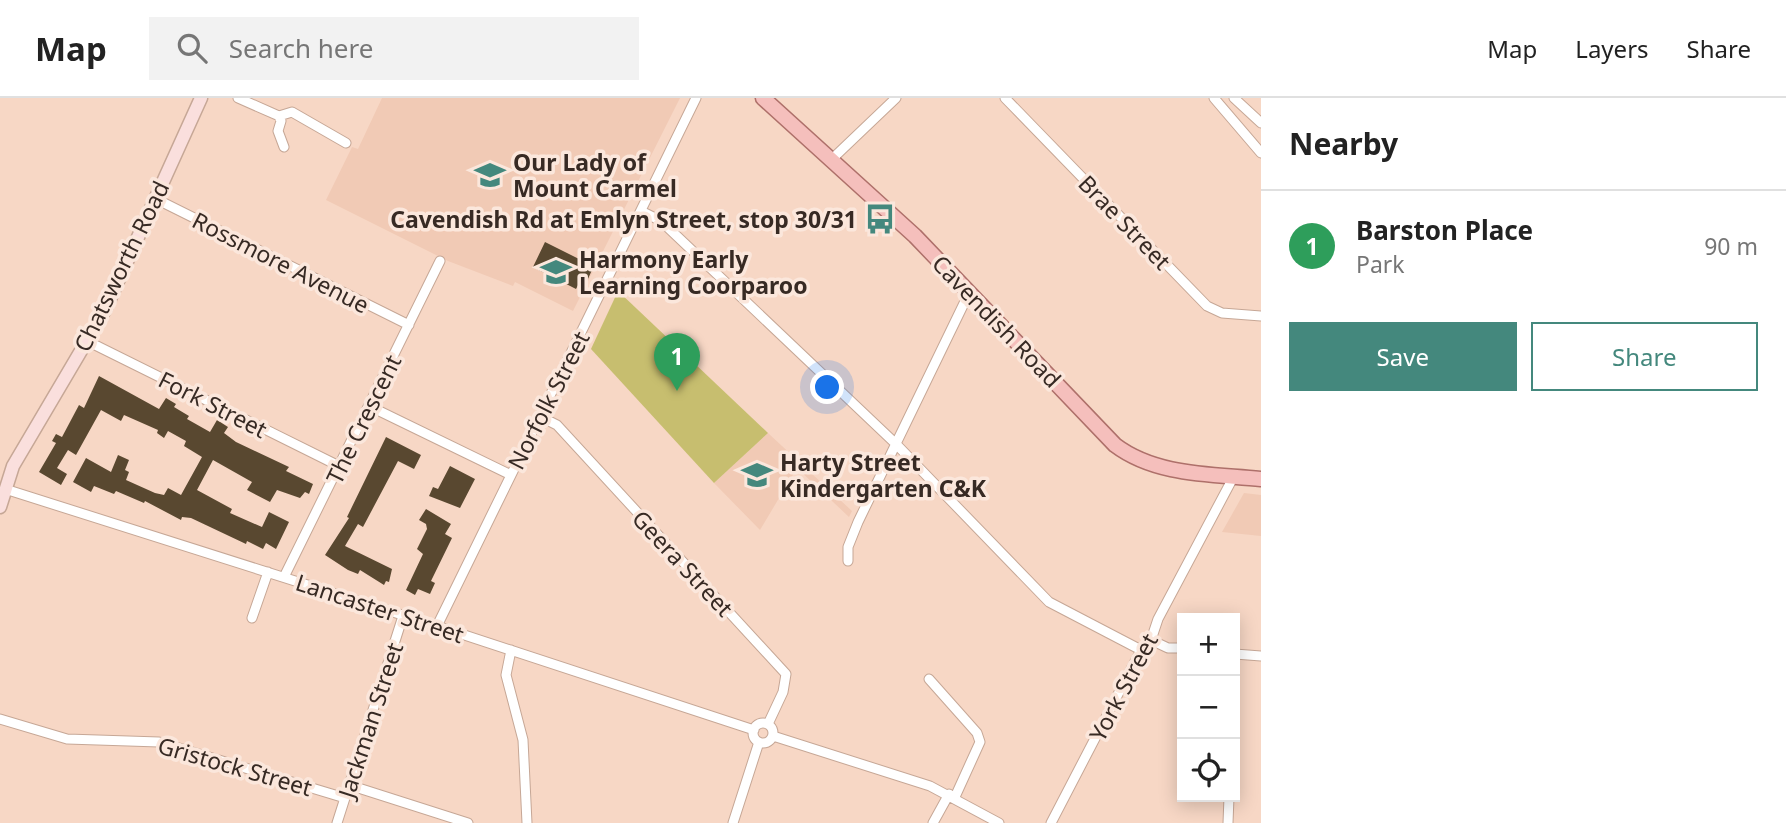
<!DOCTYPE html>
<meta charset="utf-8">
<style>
body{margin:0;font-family:"Noto Sans",sans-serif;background:#f2f2f2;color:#222}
.controls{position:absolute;right:21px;bottom:21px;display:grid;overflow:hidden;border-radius:0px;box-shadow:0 4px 18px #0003}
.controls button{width:63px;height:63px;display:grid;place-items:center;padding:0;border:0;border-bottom:2px solid #e0e0e0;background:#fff;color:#222;font:35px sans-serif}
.you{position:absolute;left:828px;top:290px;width:24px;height:24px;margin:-18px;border:5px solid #fff;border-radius:50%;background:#1a73e8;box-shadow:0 0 0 10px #1a73e833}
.badge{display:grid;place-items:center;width:46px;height:46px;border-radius:50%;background:#44887d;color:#fff;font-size:23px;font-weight:700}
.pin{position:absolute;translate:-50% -58px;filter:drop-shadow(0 2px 4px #0008)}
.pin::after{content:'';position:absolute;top:37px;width:24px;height:21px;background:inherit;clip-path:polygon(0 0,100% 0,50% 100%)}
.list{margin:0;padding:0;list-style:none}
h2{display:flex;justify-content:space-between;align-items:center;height:91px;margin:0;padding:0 28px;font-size:30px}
h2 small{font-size:23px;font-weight:400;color:#767676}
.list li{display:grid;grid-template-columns:46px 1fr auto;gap:21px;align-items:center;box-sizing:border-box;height:112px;padding:0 28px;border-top:2px solid #e0e0e0}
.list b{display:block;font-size:26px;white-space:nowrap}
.list p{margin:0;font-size:23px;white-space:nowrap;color:#767676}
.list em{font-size:23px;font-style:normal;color:#767676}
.actions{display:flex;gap:14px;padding:21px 28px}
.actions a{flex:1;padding:16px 0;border:2px solid #44887d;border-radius:0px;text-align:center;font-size:24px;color:#44887d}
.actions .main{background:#44887d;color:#fff}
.icon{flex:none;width:38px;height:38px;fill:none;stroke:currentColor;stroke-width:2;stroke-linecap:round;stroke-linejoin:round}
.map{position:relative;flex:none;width:1261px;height:725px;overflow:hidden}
header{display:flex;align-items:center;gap:42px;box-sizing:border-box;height:98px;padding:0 35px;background:#fff;border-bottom:2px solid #e0e0e0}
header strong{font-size:33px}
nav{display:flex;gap:38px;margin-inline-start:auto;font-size:24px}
.search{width:490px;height:63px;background:#f2f2f2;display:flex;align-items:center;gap:18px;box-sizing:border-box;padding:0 24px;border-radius:0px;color:#767676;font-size:26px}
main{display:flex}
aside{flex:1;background:#fff}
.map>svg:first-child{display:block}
.built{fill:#f1cab5}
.green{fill:#c7be6f}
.building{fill:#594830}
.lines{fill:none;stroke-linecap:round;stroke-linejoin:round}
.street-casing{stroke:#c6a796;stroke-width:11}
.secondary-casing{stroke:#c6a796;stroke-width:15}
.primary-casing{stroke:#ae706a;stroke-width:17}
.street{stroke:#fff;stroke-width:9}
.secondary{stroke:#fadfdd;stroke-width:12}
.primary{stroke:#f5bfbc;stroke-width:14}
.labels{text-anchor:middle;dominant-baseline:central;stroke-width:7;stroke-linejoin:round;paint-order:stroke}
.poi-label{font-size:23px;font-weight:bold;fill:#372a24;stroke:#fbe7dc;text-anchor:start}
.street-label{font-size:23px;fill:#372a24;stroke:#fbe7dc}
</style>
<header>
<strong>Map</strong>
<div class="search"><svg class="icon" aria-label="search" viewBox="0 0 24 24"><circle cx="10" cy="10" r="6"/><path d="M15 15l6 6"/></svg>Search here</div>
<nav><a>Map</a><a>Layers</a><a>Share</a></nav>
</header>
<main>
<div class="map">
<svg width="1261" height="725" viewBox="0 0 1261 725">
<rect width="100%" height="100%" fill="#f7d7c5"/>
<!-- built -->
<path class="built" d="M382 0H680L573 213 515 184 513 188 448 163 326 102 352 49 358 51Z
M768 335 852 413 849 419 797 370 760 432 714 385Z
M1244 395 1261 397V438L1222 434Z"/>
<!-- green -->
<path class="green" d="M618 193 768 335 714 385 591 251Z"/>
<!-- building -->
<path class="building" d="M545 144 587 165 586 168 592 172 587 183 581 181 576 191 533 169Z
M99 278 159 311 166 300 176 306 174 309 189 318 187 321 210 334 217 322 228 329 224 335 236 344 289 369 286 373 313 386 309 396 305 394 300 400 277 392 270 404 247 392 252 384 213 362 197 392 232 411 230 415 262 429 269 414 289 424 276 451 266 445 263 451 247 443 246 446 191 420 182 419 181 422 145 403 144 405 116 393 114 396 94 388 91 394 73 384 86 360 111 374 118 357 129 362 125 372 129 374 126 382 155 395 164 397 168 390 181 397 202 359 184 348 186 343 168 333 164 340 157 335 158 332 124 317 121 323 101 312 76 357 68 352 57 370 67 376 61 387 39 374 56 345 52 343 56 336 62 339 79 307 84 310Z
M386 339 421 357 414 371 398 363 363 429 358 426 345 448 392 471 389 484 386 483 384 487 360 472 358 476 348 472 325 457 349 420 347 419Z
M450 368 475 381 460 410 429 398 433 389 438 391Z
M426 411 451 426 445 436 452 440 431 483 435 485 430 496 418 491 415 497 406 492 423 456 417 451 427 431 426 426 419 422Z"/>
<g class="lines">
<!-- street casing -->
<g class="street-casing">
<path id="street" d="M238 0 279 18 292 14 346 45
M1005 0 1207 208 1222 215 1261 218
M1214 0 1261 55
M1234 0 1261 25
M279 18 281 23 278 33 284 49
M831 62 896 0
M154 100 409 227
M641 113 661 123 896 346 1049 504 1141 552
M87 243 339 368
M369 308 511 377
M541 319 557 327 786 576 783 594 768 626
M5 391 437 528 754 632
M848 463V449L858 424 969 195
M284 479 440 163
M252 520 268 474
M437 528 696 0
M1151 542 1168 550H1182
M511 552 506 577 523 642 527 725
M1235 556 1261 558
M929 581 977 635 980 644 955 699
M0 621 67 641 159 644 345 700
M753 635a10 10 0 1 1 20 0a10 10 0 1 1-20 0Z
M773 638 930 688 999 725
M349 687 468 725
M337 725 403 518
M733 725 759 644
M933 725 949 696
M1051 725 1141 552 1151 542 1158 521 1234 378
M1228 725 1229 699"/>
</g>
<!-- secondary casing -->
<g class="secondary-casing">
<path id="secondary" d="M0 409 13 368 105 212 201 0"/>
</g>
<!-- primary casing -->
<g class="primary-casing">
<path id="primary" d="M763 0 915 138 1115 347C1156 378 1212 376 1261 381"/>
</g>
<!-- street -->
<use href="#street" class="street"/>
<!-- secondary -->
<use href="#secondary" class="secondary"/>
<!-- primary -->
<use href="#primary" class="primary"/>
</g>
<!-- icons -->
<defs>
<g id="school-bare" transform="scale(2.415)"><path d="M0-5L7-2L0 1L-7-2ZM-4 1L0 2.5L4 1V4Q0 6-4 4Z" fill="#44887d" stroke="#fbe7dc" stroke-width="2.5" paint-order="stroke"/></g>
<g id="bus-bare" transform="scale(2.415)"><path d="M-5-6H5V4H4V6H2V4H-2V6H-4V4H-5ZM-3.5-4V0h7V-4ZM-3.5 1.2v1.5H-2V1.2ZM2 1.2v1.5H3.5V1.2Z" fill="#44887d" stroke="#fbe7dc" stroke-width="2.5" paint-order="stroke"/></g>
</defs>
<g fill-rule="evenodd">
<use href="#school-bare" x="490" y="77"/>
<use href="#bus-bare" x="880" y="121"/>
<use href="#school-bare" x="556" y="174"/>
<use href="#school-bare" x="757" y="377"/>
</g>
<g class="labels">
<!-- poi labels -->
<g class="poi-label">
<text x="513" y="64">Our Lady of<tspan x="513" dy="26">Mount Carmel</tspan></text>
<text x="857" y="121" text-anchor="end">Cavendish Rd at Emlyn Street, stop 30/31</text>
<text x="579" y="161">Harmony Early<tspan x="579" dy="26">Learning Coorparoo</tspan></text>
<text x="780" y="364">Harty Street<tspan x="780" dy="26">Kindergarten C&amp;K</tspan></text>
</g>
<!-- street labels -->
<g class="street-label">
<text transform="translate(1125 124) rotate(46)">Brae Street</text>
<text transform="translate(281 164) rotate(27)">Rossmore Avenue</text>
<text transform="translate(121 168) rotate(-64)">Chatsworth Road</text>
<text transform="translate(997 223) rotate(46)">Cavendish Road</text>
<text transform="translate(548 302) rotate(-63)">Norfolk Street</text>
<text transform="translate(213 306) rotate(27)">Fork Street</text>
<text transform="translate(363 321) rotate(-64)">The Crescent</text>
<text transform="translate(683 465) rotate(47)">Geera Street</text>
<text transform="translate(380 510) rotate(18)">Lancaster Street</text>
<text transform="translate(1123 589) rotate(-62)">York Street</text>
<text transform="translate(370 622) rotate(-72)">Jackman Street</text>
<text transform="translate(235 668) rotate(16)">Gristock Street</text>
</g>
</g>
</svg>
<div class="controls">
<button>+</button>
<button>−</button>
<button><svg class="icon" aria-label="locate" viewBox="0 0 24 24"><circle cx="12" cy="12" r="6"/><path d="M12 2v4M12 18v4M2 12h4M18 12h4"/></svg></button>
</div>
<div class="you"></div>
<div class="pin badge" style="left:677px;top:293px;background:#2e9e5b">1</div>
</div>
<aside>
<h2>Nearby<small></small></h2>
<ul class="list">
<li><span class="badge" style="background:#2e9e5b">1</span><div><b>Barston Place</b><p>Park</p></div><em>90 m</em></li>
</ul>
<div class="actions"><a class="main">Save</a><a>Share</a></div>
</aside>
</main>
